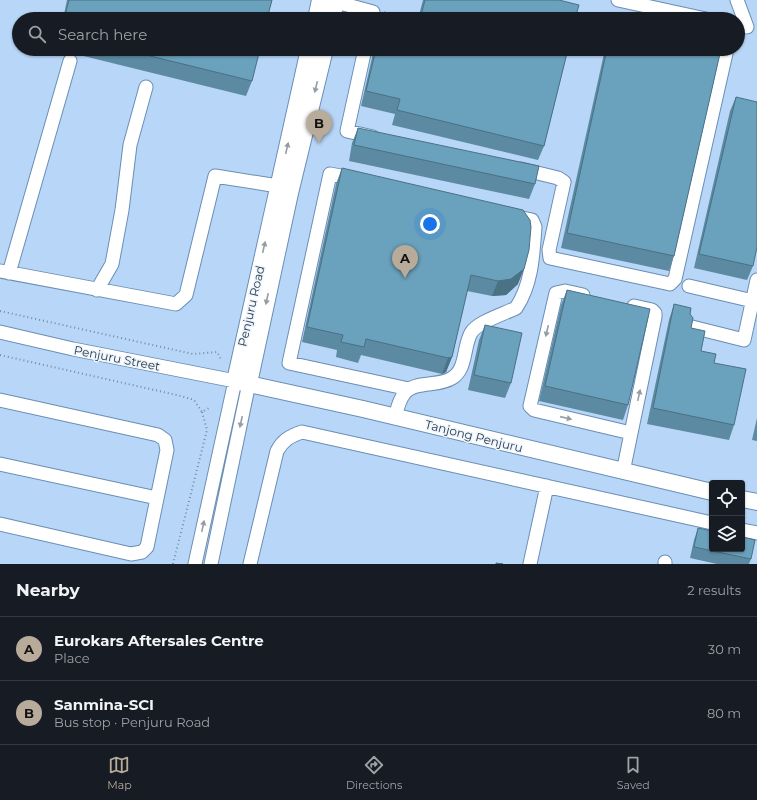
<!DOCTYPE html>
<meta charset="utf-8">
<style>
body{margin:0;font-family:Montserrat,sans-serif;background:#242831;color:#f1f3f6}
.controls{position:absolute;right:12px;bottom:12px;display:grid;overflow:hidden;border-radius:4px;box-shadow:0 1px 3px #0004}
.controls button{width:36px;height:36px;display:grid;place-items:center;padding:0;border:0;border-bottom:1px solid #363941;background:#171b24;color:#f1f3f6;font:20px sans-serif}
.you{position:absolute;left:430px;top:224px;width:14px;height:14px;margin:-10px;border:3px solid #fff;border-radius:50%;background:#1a73e8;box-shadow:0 0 0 6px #1a73e833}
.badge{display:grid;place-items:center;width:26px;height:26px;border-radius:50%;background:#b9ab9a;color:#111;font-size:13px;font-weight:700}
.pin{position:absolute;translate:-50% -33px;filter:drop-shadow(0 1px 2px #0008)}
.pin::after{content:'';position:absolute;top:21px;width:14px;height:12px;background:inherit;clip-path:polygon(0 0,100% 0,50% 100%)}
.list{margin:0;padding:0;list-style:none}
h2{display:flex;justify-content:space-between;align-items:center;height:52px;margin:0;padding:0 16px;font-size:17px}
h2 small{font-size:13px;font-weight:400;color:#9ea1a6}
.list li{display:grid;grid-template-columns:26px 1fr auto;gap:12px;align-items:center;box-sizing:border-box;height:64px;padding:0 16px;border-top:1px solid #363941}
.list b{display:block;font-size:15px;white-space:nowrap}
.list p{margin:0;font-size:13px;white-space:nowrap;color:#9ea1a6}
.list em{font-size:13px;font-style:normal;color:#9ea1a6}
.icon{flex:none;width:22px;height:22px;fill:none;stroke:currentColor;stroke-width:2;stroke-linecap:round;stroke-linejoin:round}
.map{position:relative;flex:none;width:757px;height:564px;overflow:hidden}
.search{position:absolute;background:#171b24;box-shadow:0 1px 3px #0004;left:12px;right:12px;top:12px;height:44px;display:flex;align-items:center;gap:10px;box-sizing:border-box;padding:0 14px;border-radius:22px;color:#9ea1a6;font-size:15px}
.sheet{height:180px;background:#171b24}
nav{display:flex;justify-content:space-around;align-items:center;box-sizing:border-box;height:56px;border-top:1px solid #363941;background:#171b24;font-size:11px;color:#9ea1a6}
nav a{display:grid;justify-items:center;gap:2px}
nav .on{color:#b9ab9a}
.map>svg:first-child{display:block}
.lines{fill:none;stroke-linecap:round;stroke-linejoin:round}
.minor-casing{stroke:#6a8eb4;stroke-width:15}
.major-casing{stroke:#6a8eb4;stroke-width:18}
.path{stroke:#748ba4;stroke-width:2;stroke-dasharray:1 3;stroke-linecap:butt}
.minor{stroke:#fff;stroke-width:13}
.major{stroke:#fff;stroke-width:16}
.wall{fill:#5b8aa2}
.shaded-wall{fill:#4a7184}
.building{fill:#6aa1bc;stroke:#4a7184}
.oneway{fill:#959ca4}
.labels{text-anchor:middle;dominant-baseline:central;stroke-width:3;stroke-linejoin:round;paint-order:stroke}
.street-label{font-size:12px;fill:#2b3a4a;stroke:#edf5fd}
</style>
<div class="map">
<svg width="757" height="564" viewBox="0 0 757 564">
<rect width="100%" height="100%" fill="#b8d6f7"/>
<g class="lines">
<!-- minor casing -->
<g class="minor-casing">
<path id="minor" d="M618 0 706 19
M737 0 747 27
M336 2 373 12 372 19
M365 49 347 131 373 137
M521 169 558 178 564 182 549 250 550 258 670 284 675 279 727 49
M356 179 330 174 289 363 409 389
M0 271 176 304 186 295 215 176 278 186
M9 273 70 61
M689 286 753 301
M97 290 112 264 122 210 130 145 146 87
M583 295 565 291 556 293 530 406 534 410 631 433
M692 327 744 340 757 280
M0 332 73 349 235 381 195 564
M0 400 158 435 165 440 167 450 147 547 142 552 131 554 0 524
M395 417C397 410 399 400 404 394 414 380 439 387 452 378 467 369 463 347 471 333 477 322 504 314 516 308 532 284 533 255 535 227L532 220 513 216
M0 464 157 498
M623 472 655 317V313L652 310 634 306
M742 530 757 533
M211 564 249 383
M250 564 277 451C283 440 290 436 302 432L712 523
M530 564 547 486
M665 564V562"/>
</g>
<!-- major casing -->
<g class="major-casing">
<path id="major" d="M316 19 320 0
M332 19 336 0
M309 49 235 381 363 409 712 492
M249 383 290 193 325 49
M742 499 757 502"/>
</g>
<!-- path -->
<path class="path" d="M0 311 193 354 217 352 222 361
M0 355 181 396 194 400 202 412 211 407
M173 564 207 430 202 412"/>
<!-- minor -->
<use href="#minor" class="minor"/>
<!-- major -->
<use href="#major" class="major"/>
</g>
<!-- wall -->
<path class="wall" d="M67 0H272L267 19H63Z
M423 0H559L575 19H418Z
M55 49H260L252 81 246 96Z
M374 49H568L544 146 538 160 392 125 395 114 361 106Z
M605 49H721L674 256 669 271 561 248Z
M736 97 753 266 747 280 694 268 730 111Z
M358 128 535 184 529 199 349 161 352 143Z
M342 168 518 284 506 295 492 296 467 291 452 357 446 372 442 374 361 355 358 363 336 357 337 350 302 342 336 184Z
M567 290 628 405 623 420 539 401 561 305Z
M674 304 690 314 691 328 701 351 714 363 734 425 729 440 647 424 669 320Z
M485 325 511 383 505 398 468 390 479 340Z
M757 418V441L752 440Z
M698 528 751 559 749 564H717L690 558 694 540Z"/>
<!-- shaded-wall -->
<path class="shaded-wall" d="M524 269 518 284 506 295 492 296 498 281Z
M452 357 446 372 442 374 448 358Z"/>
<!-- building -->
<path class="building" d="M69 0H272L267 19H64Z
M425 0H559L579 5 575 19H420Z
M384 12 414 19H383Z
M122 49H260L252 81Z
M376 49H568L544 146 397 110 400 99 366 91Z
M607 49H721L674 256 567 233Z
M736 97 757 102V247L753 266 699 254Z
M358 128 539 166 535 184 354 145Z
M342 168 523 210 530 220 531 227 529 250 524 269 511 279 498 281 471 275 452 357 448 358 366 339 364 347 341 342 343 335 307 327Z
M567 290 650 309 628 405 545 386Z
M674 304 691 308 690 314 693 318 691 328 705 331 701 351 716 354 714 363 746 369 734 425 653 408Z
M485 325 522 333 511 383 474 375Z
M698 528 712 531V549H742V537L755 540 751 559 694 547Z
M496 563 503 564H496Z"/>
<!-- one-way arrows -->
<defs><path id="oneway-solid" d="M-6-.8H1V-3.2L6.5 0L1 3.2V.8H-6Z"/></defs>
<g class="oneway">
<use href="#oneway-solid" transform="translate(316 87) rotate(103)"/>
<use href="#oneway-solid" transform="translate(287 148) rotate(-77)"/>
<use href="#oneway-solid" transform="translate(264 247) rotate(-77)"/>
<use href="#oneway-solid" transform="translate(267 299) rotate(102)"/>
<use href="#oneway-solid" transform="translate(547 331) rotate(103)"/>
<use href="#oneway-solid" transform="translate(639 395) rotate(-78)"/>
<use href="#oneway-solid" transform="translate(566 418) rotate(13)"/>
<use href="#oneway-solid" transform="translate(241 422) rotate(102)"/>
<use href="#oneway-solid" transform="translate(203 526) rotate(-78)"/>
</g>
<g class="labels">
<!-- street labels -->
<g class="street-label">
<text transform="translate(251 306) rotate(-77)">Penjuru Road</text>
<text transform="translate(117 358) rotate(11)">Penjuru Street</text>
<text transform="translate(474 436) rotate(14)">Tanjong Penjuru</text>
</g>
</g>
</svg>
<div class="controls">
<button><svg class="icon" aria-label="locate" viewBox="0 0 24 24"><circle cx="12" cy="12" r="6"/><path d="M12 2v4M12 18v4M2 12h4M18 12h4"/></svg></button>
<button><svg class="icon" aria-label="layers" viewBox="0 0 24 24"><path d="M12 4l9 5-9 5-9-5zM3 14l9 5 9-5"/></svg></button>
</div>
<div class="you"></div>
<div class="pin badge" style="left:405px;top:278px">A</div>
<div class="pin badge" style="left:319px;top:143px">B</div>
<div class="search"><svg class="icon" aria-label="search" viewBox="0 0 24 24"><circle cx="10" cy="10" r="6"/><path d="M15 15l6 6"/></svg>Search here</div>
</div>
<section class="sheet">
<h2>Nearby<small>2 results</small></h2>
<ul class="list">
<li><span class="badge">A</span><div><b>Eurokars Aftersales Centre</b><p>Place</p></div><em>30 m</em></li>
<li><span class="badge">B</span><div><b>Sanmina-SCI</b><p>Bus stop · Penjuru Road</p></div><em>80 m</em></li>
</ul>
</section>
<nav>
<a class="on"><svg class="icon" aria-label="map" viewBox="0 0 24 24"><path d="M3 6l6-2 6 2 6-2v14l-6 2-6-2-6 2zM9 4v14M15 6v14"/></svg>Map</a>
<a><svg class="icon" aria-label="directions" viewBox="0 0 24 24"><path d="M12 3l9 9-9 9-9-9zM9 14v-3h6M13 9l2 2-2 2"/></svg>Directions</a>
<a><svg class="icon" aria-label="saved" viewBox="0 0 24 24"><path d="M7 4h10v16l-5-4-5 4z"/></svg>Saved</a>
</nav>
